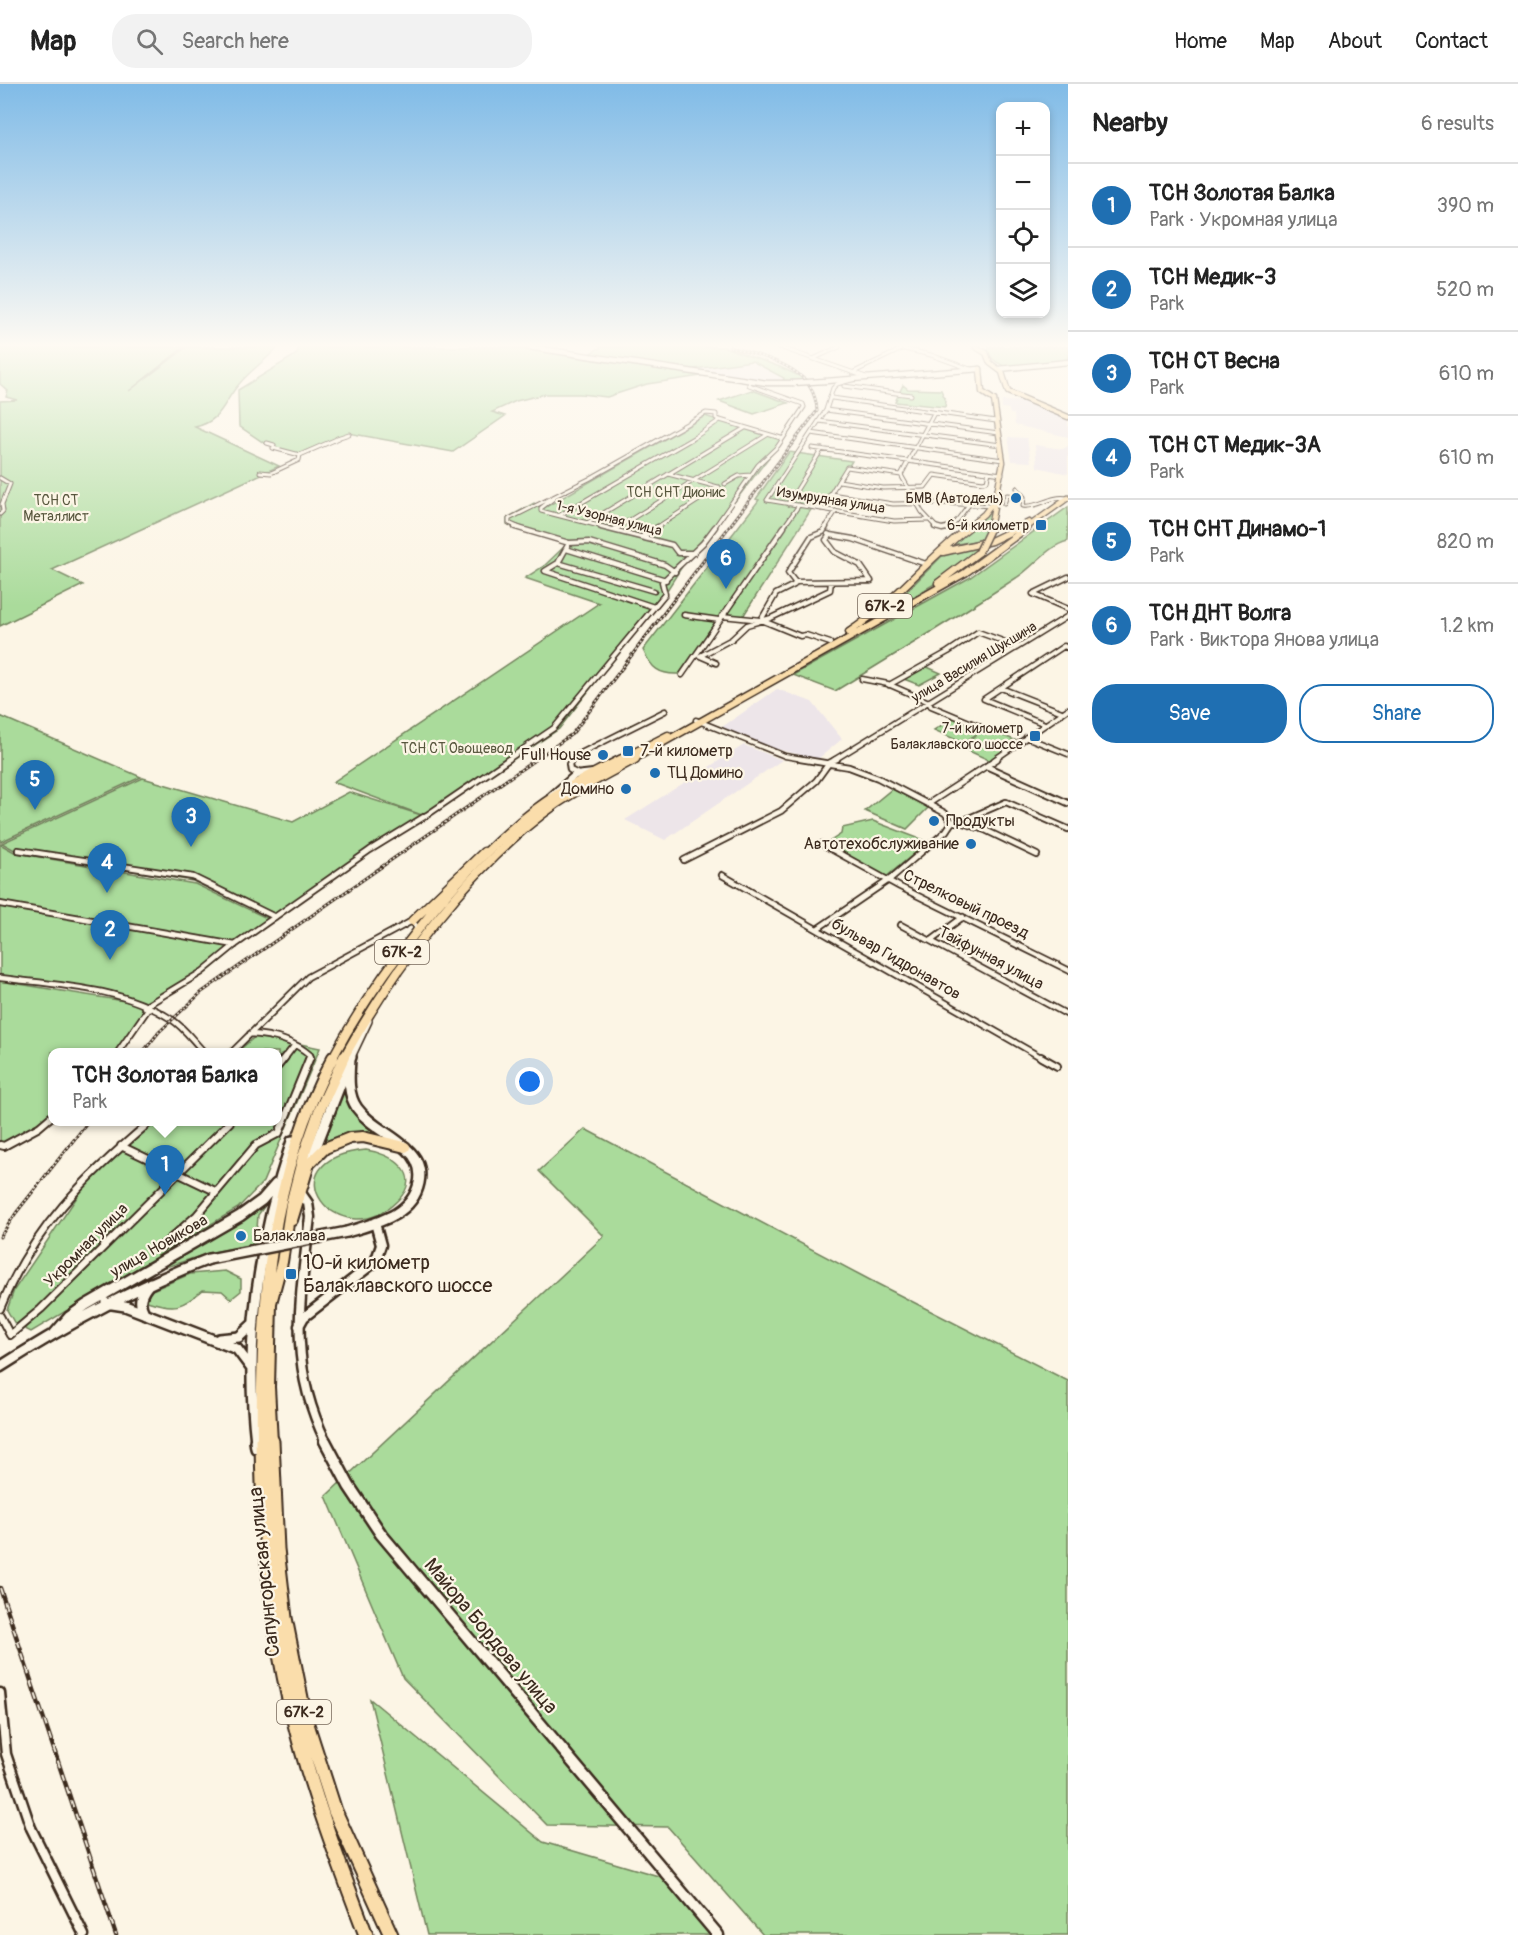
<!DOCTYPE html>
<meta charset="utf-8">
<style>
body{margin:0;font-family:Pangolin,sans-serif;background:#f2f2f2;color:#222}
.controls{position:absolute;right:18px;top:18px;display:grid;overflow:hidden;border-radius:12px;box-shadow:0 3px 9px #0003}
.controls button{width:54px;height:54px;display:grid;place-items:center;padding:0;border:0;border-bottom:2px solid #e0e0e0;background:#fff;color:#222;font:30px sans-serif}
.you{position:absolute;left:530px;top:998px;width:21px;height:21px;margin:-15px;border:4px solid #fff;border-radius:50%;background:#1a73e8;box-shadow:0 0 0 9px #1a73e833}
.badge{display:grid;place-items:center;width:39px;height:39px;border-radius:50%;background:#1f6fb2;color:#fff;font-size:20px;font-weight:700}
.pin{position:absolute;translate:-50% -50px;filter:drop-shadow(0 2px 3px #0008)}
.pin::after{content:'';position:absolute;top:32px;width:21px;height:18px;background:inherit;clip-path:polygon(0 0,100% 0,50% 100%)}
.popup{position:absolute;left:48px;top:964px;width:234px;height:78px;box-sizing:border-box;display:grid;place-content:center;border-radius:12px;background:#fff;filter:drop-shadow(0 2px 4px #0005);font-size:20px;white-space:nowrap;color:#767676}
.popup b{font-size:22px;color:#222}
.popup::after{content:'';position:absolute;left:50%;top:100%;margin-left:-12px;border:12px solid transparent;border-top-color:#fff}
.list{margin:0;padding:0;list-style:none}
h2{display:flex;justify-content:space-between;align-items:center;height:78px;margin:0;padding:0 24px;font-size:26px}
h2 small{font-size:20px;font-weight:400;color:#767676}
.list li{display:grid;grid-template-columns:39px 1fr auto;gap:18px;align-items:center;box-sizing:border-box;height:84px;padding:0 24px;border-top:2px solid #e0e0e0}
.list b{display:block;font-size:22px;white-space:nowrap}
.list p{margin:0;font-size:20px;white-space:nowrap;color:#767676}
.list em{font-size:20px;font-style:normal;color:#767676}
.actions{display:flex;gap:12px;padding:18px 24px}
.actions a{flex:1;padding:14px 0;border:2px solid #1f6fb2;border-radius:24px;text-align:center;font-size:21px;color:#1f6fb2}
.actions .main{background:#1f6fb2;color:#fff}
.icon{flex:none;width:33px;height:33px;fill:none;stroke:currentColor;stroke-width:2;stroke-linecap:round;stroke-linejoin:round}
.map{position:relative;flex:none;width:1068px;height:1851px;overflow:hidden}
header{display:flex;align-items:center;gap:36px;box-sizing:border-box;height:84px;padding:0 30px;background:#fff;border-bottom:2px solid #e0e0e0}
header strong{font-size:28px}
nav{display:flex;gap:33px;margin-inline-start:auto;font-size:21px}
.search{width:420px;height:54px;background:#f2f2f2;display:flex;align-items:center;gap:15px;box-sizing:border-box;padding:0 21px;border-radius:24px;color:#767676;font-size:22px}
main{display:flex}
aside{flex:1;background:#fff}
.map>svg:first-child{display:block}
.built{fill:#ede5e9}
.green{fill:#aadb9b;stroke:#72825c;stroke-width:1.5}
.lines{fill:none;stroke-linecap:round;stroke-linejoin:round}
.minor-far4-casing{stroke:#3b2a1e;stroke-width:5}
.minor-far3-casing{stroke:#3b2a1e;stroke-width:7}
.minor-far2-casing{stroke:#3b2a1e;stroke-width:8}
.minor-far1-casing{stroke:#3b2a1e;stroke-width:10}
.minor-casing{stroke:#3b2a1e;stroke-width:13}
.tertiary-far2-casing{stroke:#3b2a1e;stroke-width:10}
.tertiary-far1-casing{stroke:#3b2a1e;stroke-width:13}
.tertiary-casing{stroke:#3b2a1e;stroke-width:15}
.secondary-far3-casing{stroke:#3b2a1e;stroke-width:7}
.secondary-far2-casing{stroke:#3b2a1e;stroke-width:10}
.secondary-far1-casing{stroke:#3b2a1e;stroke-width:14}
.secondary-casing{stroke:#3b2a1e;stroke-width:16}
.primary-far4-casing{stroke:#3b2a1e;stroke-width:7}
.primary-far3-casing{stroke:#3b2a1e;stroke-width:9}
.primary-far2-casing{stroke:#3b2a1e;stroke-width:11}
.primary-far1-casing{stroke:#3b2a1e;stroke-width:14}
.primary-casing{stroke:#3b2a1e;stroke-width:17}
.minor-far4{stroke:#fcf5e5;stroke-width:3}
.minor-far3{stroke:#fcf5e5;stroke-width:4}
.minor-far2{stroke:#fcf5e5;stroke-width:4.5}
.minor-far1{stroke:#fcf5e5;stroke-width:6}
.minor{stroke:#fcf5e5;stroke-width:8}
.tertiary-far2{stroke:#fcf5e5;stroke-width:6}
.tertiary-far1{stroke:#fcf5e5;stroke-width:8}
.tertiary{stroke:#fcf5e5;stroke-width:10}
.secondary-far3{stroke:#fcf5e5;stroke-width:4.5}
.secondary-far2{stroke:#fcf5e5;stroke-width:7}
.secondary-far1{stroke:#fcf5e5;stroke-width:9}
.secondary{stroke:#fcf5e5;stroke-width:11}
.primary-far4{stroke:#faddab;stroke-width:4.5}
.primary-far3{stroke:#faddab;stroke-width:6}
.primary-far2{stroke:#faddab;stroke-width:8}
.primary-far1{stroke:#faddab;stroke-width:10}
.primary{stroke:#faddab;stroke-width:13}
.rail-far1-casing{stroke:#3b2a1e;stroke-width:3}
.rail-casing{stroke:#3b2a1e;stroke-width:4.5}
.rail-far1{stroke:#fcf5e5;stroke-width:1.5;stroke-dasharray:2;stroke-linecap:butt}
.rail{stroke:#fcf5e5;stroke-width:2;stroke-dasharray:7;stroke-linecap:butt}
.secondary-bridge-far1-casing{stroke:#3b2a1e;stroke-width:7;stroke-linecap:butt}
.secondary-bridge-casing{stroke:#3b2a1e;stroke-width:14;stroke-linecap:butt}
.primary-bridge-casing{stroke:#3b2a1e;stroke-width:9;stroke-linecap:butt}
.secondary-bridge-far1{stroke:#fcf5e5;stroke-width:4.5}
.secondary-bridge{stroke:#fcf5e5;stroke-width:9}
.primary-bridge{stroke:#faddab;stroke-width:6}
.poi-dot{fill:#1f6fb2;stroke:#fcf5e5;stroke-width:2}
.labels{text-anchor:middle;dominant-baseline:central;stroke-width:4.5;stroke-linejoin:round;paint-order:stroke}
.far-park-label{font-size:14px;fill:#57563d;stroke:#fcf5e5}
.far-poi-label{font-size:14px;fill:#3b2a1e;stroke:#fcf5e5;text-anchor:end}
.far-street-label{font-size:14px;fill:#3b2a1e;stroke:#fcf5e5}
.shield{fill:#fcf5e5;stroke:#75675a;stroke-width:1.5}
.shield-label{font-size:15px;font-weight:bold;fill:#3b2a1e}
.poi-label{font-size:16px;fill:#3b2a1e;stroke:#fcf5e5;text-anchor:start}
.street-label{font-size:16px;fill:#3b2a1e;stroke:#fcf5e5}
.near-poi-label{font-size:20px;fill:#3b2a1e;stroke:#fcf5e5;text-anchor:start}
.near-street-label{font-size:20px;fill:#3b2a1e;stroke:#fcf5e5}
</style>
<header>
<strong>Map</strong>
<div class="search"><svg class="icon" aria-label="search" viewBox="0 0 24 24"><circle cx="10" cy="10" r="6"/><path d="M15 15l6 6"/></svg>Search here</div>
<nav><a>Home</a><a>Map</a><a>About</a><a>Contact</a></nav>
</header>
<main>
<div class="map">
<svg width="1068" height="1851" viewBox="0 0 1068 1851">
<rect width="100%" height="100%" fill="#fcf5e5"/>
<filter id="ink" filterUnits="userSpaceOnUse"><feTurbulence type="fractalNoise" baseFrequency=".0167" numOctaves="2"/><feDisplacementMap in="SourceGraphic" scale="12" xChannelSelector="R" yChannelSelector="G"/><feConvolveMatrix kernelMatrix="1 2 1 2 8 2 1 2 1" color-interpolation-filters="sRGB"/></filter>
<g filter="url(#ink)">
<!-- built -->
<path class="built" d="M752 277 785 295 770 297 695 285Z
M1002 317H1024L1068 336V353L1015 341 1014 330H1010L1009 325 1002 324Z
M1008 353 1027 354 1031 378 1012 377Z
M1035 361 1063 365 1068 362V390L1037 383Z
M777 605 812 618 842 655 818 675 776 665 722 643Z
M744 661 782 676 665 756 625 736Z"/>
<!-- green -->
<path class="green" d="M0 263H184L129 307 187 263H278C266 276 251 286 240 299 223 317 223 337 195 343L279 382 52 486 83 501 0 542V317L17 316 6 313 8 307 0 300Z
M298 263H507L701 292 647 300 607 313 580 310H545L516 317 492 328 505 332 453 368 348 349 298 370 264 359 239 342 238 306 297 270Z
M601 263H724L780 283 808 296 783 297 784 294 752 277 694 285 589 270Z
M989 263H1068V275L1008 283C999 281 994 277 988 270Z
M903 301 908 305 941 306 946 317 945 323 895 318Z
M752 306 788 319 754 330 719 317Z
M705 332 758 349 783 355 736 416 690 470 667 506 559 645 427 733 333 698 599 519 525 494 544 482 567 460 511 442 507 440V434L534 419 543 423 545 427 544 424Z
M789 368 852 377 822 425 812 424 742 534 720 531 679 590C659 591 651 584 643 566L759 416 756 415Z
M1068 423V457C1047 462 1034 483 1016 494 957 533 896 570 835 607L793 591 969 494Z
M991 428H992L982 456 950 461Z
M980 461 978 466 949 491 864 543 904 510 943 471Z
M925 582 941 589 919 601 904 595Z
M0 632 141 693 0 758Z
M955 633 1017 657 991 677 960 663 977 650 963 659 934 646Z
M143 694 293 738 349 708 421 731 271 834 193 797 18 768 2 759Z
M892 705 929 723 907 745 865 727Z
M873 737 928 758 886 793 826 760 841 750 842 744Z
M0 760 16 769 195 800 273 837 238 862 0 818Z
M0 821 236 864 206 889 152 920 87 906 0 894Z
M0 897 149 921 116 968H52V1031L0 1062Z
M257 951 320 964 263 1098 238 1124 31 1248 15 1240 7 1226 14 1206 96 1085 154 1038H278V968H237Z
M342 1002 356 1030 382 1051H357L319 1065Z
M585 1045 870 1196 1068 1297V1851H763L668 1743 547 1741 403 1594 326 1412 604 1152 539 1087Z
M366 1066C392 1069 425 1091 397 1117 338 1175 264 1075 366 1066Z
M262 1120H266L258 1131 256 1160 213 1168 166 1183 164 1181Z
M225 1187 241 1195V1207L231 1215 222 1207 203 1206C181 1224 175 1226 147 1217L150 1207 190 1190Z
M370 1615 543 1758 682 1799 720 1851H427Z"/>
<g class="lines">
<!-- minor-far4 casing -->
<g class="minor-far4-casing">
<path id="minor-far4" d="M779 263 869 294
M895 263 931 271 973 286
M813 275 839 263
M852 289 902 265
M855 295 837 300 833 304 826 326 767 416 894 437 928 436
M844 302 911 311
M832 314 996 337
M826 326 999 349
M934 329 901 391 922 428 937 444
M819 337 1001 361
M811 349 1003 376
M337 354 349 350
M812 364 1002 390
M300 371 339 354
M260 388 271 389 299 376 300 371 273 364 274 361 267 359
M668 390 718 403
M0 394 10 400 2 420 3 427 0 430
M839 397 883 404 925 403 934 391 983 398 987 397 989 388
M725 400 739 392 751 391
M1017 404 1024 413 1023 422C1040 424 1049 411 1068 414
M831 410 893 420 944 419 991 422
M554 414 541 424V427L607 444
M788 420 822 365
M1004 420 1007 411 1024 413
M821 425 847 383 901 391
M560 431 695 353 720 336
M587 439 745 344
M520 444 509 439V435L589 395 706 329 716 330V334L720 336 781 354
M617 444 767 351
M656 444 719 403
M714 444 758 381 778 362 804 323 803 320 749 301 750 296
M783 444 799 421
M825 444 836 427
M948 444C958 439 961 429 969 421"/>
</g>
<!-- minor-far3 casing -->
<g class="minor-far3-casing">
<path id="minor-far3" d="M515 443 569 459 589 458 665 481 675 488
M601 443 672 461 678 469H694
M935 443 942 445 952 443
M615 445 619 443
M828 450 830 451 826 456 835 468 860 481 871 497
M830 451 853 455 926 480
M642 453 658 443
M569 459 558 479 545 487 654 523
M566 465 666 496
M558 479 654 507
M1068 493 1033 510 1068 525
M795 498 871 497
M684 531 719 536
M722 532 761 536 800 552 806 551 830 559
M761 536 776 510 794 501 795 498 788 489 811 453 823 448 826 443
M716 579 700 572 732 555 747 541 771 534 830 506 831 498
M682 591 784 443
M862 595 888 600 929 618 931 622 979 642
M889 601 948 568 978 548 1016 562
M1001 604 1062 628
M696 636 785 672 809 676
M1045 640 984 615 1064 562 1068 564
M1026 653 1068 670
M507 676 554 644 665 510 662 498 703 459 715 443
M572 676 575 672 665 627
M834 676 1068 532
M994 676 1068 625"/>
</g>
<!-- minor-far2 casing -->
<g class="minor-far2-casing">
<path id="minor-far2" d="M573 675 569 680 570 686 576 689
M800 675 849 683 878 694 945 729 952 738
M986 682 1068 719
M928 720 997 675
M952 738H960L1006 718 1068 745
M960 738 985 746 1037 771
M822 760 900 803 1068 886
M18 766 193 793 275 833
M684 776 781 727 816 697 829 679 837 675
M722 791 1044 975
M0 820 235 861
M901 841 1068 931
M817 845 889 796 946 747 952 738
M932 856 963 833
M0 894C56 901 122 903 171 935 184 943 193 957 204 968
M144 923 202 888 235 861 370 766 427 731 509 675
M250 950C272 951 293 956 310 971L309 975
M118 968 148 925
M232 968 308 893 412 837 416 842V849
M284 975 294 962"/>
</g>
<!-- minor-far1 casing -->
<g class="minor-far1-casing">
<path id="minor-far1" d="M1041 973 1057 982
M278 982 285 973
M0 1061 4 1062 39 1043 52 1032
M121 1062 215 1107
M161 1163 197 1131 256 1061 279 1049 310 973
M0 1225C32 1145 85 1093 150 1038
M0 1232 10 1251 41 1225 230 1038"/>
</g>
<!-- minor casing -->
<g class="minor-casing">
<path id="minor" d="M0 1609 6 1670 31 1744 84 1851"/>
</g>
<!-- tertiary-far2 casing -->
<g class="tertiary-far2-casing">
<path id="tertiary-far2" d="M551 712 575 691 593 689"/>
</g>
<!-- tertiary-far1 casing -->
<g class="tertiary-far1-casing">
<path id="tertiary-far1" d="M301 1109 308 1119 310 1133C300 1217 287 1279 326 1358
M299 1242 304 1233 375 1178 381 1161 375 1139"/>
</g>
<!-- tertiary casing -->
<g class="tertiary-casing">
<path id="tertiary" d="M325 1357 349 1402 381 1450 718 1851"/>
</g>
<!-- secondary-far3 casing -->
<g class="secondary-far3-casing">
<path id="secondary-far3" d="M529 263 767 299H792
M999 285 1068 278
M826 297 980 285"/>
</g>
<!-- secondary-far2 casing -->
<g class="secondary-far2-casing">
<path id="secondary-far2" d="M350 975 368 937"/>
</g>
<!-- secondary-far1 casing -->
<g class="secondary-far1-casing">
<path id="secondary-far1" d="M310 1078 351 973
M347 1148C375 1139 412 1132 419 1099 422 1085 417 1074 407 1065 392 1050 370 1042 357 1024 347 1010 349 991 350 975
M106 1219 125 1222 237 1265 252 1285
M145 1230C137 1218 141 1209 150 1199
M55 1249 69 1233 86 1221 240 1132 262 1116 276 1100
M219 1255 239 1253 254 1239
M0 1283C67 1240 135 1203 209 1175
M256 1358C244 1256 259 1155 292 1057"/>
</g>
<!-- secondary casing -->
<g class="secondary-casing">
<path id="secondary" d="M256 1357 257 1364"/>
</g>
<!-- primary-far4 casing -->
<g class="primary-far4-casing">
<path id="primary-far4" d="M976 263 986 269 990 279 1002 288 1008 308 1068 333
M980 285 982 308 994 316
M967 444 984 430 996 414
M990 444 1003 378 994 316
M1017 444 1029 438
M1026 444 1068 414"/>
</g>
<!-- primary-far3 casing -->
<g class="primary-far3-casing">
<path id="primary-far3" d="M990 445V443
M943 468 991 457 1020 443
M938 499 979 468
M849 548C894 519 927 475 969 443
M619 676 668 651
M632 676 965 489 1028 443"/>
</g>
<!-- primary-far2 casing -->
<g class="primary-far2-casing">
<path id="primary-far2" d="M412 837 484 768
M332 975C376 892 461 782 536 725 562 705 592 690 622 675
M343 975C393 885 472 779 556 720 581 703 609 689 635 675"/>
</g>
<!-- primary-far1 casing -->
<g class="primary-far1-casing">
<path id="primary-far1" d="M292 1136 309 1080 325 1064 350 1054 363 1053 405 1063
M262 1358C260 1227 269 1091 333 973
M272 1358 269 1303 271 1219 282 1178 291 1120 303 1073 320 1025 344 973"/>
</g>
<!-- primary casing -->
<g class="primary-casing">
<path id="primary" d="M262 1357C263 1452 271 1548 295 1640 313 1712 340 1782 366 1851
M272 1357 277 1465 285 1534 305 1634 335 1727 391 1851"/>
</g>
<!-- minor-far4 -->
<use href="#minor-far4" class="minor-far4"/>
<!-- minor-far3 -->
<use href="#minor-far3" class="minor-far3"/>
<!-- minor-far2 -->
<use href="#minor-far2" class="minor-far2"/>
<!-- minor-far1 -->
<use href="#minor-far1" class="minor-far1"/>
<!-- minor -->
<use href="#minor" class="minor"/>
<!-- tertiary-far2 -->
<use href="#tertiary-far2" class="tertiary-far2"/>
<!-- tertiary-far1 -->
<use href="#tertiary-far1" class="tertiary-far1"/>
<!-- tertiary -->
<use href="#tertiary" class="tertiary"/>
<!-- secondary-far3 -->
<use href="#secondary-far3" class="secondary-far3"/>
<!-- secondary-far2 -->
<use href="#secondary-far2" class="secondary-far2"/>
<!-- secondary-far1 -->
<use href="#secondary-far1" class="secondary-far1"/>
<!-- secondary -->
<use href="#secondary" class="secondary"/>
<!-- primary-far4 -->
<use href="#primary-far4" class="primary-far4"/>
<!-- primary-far3 -->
<use href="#primary-far3" class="primary-far3"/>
<!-- primary-far2 -->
<use href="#primary-far2" class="primary-far2"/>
<!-- primary-far1 -->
<use href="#primary-far1" class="primary-far1"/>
<!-- primary -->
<use href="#primary" class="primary"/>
<!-- rail-far1 casing -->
<g class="rail-far1-casing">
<path id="rail-far1" d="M143 968 159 948 202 908 572 650 817 327C815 282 766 274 730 263
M0 1153 16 1129 88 1038"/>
</g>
<!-- rail casing -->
<g class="rail-casing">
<path id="rail" d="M0 1504 116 1851"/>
</g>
<!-- rail-far1 -->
<use href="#rail-far1" class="rail-far1"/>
<!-- rail -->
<use href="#rail" class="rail"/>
<!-- secondary-bridge-far1 casing -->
<g class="secondary-bridge-far1-casing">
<path id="secondary-bridge-far1" d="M792 299 826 297"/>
</g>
<!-- secondary-bridge casing -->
<g class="secondary-bridge-casing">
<path id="secondary-bridge" d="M209 1175 347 1148"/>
</g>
<!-- primary-bridge casing -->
<g class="primary-bridge-casing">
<path id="primary-bridge" d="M979 468 990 445"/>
</g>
<!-- secondary-bridge-far1 -->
<use href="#secondary-bridge-far1" class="secondary-bridge-far1"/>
<!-- secondary-bridge -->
<use href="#secondary-bridge" class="secondary-bridge"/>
<!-- primary-bridge -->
<use href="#primary-bridge" class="primary-bridge"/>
</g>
</g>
<!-- sky -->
<linearGradient id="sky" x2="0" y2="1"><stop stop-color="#80bbe7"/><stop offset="0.5" stop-color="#fefaf3"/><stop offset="1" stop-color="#fefaf3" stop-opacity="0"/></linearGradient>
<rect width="1068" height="522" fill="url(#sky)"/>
<!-- markers -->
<g class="poi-dot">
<circle cx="1016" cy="414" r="6"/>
<rect x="1035" y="435" width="12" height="12" rx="3"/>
<rect x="1029" y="646" width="12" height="12" rx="3"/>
<rect x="622" y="661" width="12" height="12" rx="3"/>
<circle cx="603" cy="671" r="6"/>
<circle cx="655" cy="689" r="6"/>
<circle cx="626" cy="705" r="6"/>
<circle cx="934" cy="737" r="6"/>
<circle cx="971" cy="760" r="6"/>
<circle cx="241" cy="1152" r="6"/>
<rect x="285" y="1184" width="12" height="12" rx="3"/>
</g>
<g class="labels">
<!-- far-park labels -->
<g class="far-park-label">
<text x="676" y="408">ТСН СНТ Дионис</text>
<text x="56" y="416">ТСН СТ<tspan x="56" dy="16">Металлист</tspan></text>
<text x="457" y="664">ТСН СТ Овощевод</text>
</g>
<!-- far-poi labels -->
<g class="far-poi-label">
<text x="1004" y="414">БМВ (Автодель)</text>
<text x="1029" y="441">6-й километр</text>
<text x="1023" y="644">7-й километр<tspan x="1023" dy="16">Балаклавского шоссе</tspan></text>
</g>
<!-- far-street labels -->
<g class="far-street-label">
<text transform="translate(831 416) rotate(9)">Изумрудная улица</text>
<text transform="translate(609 434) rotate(14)">1-я Узорная улица</text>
<text transform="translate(974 578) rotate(-31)">улица Василия Шукшина</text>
</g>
<!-- shield labels -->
<g class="shield">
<rect x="858" y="510" width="54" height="24" rx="4.5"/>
<rect x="375" y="856" width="54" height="24" rx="4.5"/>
<rect x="277" y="1616" width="54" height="24" rx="4.5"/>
</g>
<g class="shield-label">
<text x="885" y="522">67К-2</text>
<text x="402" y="868">67К-2</text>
<text x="304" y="1628">67К-2</text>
</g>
<!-- poi labels -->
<g class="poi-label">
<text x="640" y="667">7-й километр</text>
<text x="591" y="671" text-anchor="end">Full House</text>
<text x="667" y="689">ТЦ Домино</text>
<text x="614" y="705" text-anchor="end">Домино</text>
<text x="946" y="737">Продукты</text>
<text x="959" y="760" text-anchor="end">Автотехобслуживание</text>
<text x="253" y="1152">Балаклава</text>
</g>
<!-- street labels -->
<g class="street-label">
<text transform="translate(966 820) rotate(26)">Стрелковый проезд</text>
<text transform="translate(991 874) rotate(28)">Тайфунная улица</text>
<text transform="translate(896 875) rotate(30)">бульвар Гидронавтов</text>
<text transform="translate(86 1161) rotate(-45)">Укромная улица</text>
<text transform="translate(159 1162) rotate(-30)">улица Новикова</text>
</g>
<!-- near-poi labels -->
<g class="near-poi-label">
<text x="303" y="1178">10-й километр<tspan x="303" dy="23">Балаклавского шоссе</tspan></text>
</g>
<!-- near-street labels -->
<g class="near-street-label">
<text transform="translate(264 1488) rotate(-96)">Сапунгорская улица</text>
<text transform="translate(491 1552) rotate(50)">Майора Бордова улица</text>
</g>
</g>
</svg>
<div class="controls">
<button>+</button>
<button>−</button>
<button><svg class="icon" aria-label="locate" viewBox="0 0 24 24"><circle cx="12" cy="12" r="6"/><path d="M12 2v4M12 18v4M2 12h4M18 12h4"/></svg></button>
<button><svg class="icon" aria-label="layers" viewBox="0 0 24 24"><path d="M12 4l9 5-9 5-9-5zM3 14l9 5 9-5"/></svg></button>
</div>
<div class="you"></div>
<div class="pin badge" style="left:165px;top:1111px">1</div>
<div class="popup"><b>ТСН Золотая Балка</b>Park</div>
<div class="pin badge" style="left:110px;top:876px">2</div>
<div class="pin badge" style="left:191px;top:763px">3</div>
<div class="pin badge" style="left:107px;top:809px">4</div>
<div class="pin badge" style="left:35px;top:726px">5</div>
<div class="pin badge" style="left:726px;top:505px">6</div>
</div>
<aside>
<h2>Nearby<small>6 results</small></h2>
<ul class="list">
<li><span class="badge">1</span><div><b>ТСН Золотая Балка</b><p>Park · Укромная улица</p></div><em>390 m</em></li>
<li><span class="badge">2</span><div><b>ТСН Медик-3</b><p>Park</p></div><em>520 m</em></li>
<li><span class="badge">3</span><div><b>ТСН СТ Весна</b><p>Park</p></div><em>610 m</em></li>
<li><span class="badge">4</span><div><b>ТСН СТ Медик-3А</b><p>Park</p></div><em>610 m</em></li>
<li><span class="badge">5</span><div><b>ТСН СНТ Динамо-1</b><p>Park</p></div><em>820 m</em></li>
<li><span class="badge">6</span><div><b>ТСН ДНТ Волга</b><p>Park · Виктора Янова улица</p></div><em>1.2 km</em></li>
</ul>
<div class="actions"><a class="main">Save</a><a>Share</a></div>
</aside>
</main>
